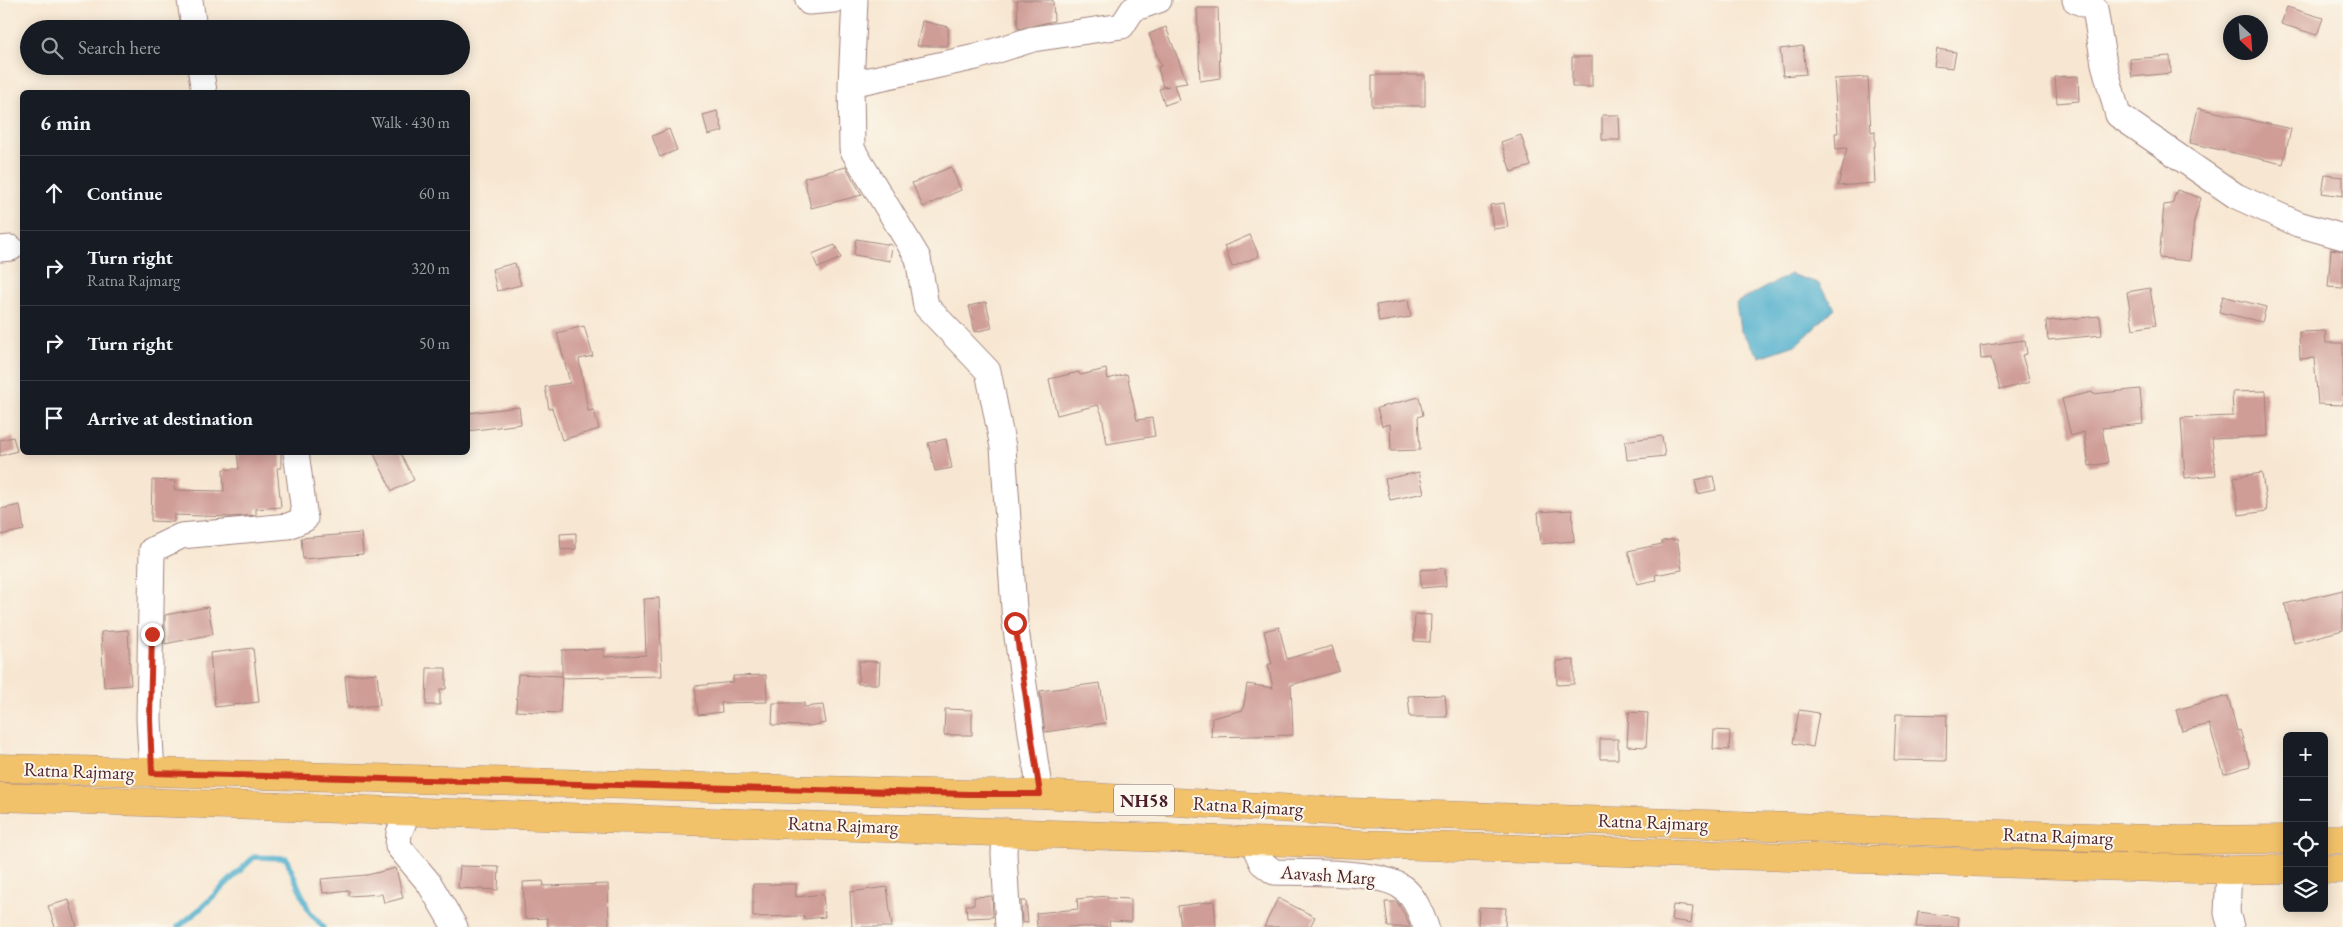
<!DOCTYPE html>
<meta charset="utf-8">
<style>
body{margin:0;font-family:"EB Garamond",serif;background:#242831;color:#f1f3f6}
.controls{position:absolute;right:15px;bottom:15px;display:grid;overflow:hidden;border-radius:8px;box-shadow:0 2px 12px #0003}
.controls button{width:45px;height:45px;display:grid;place-items:center;padding:0;border:0;border-bottom:1px solid #363941;background:#171b24;color:#f1f3f6;font:25px sans-serif}
.compass{position:absolute;left:2223px;top:15px;width:45px;height:45px;border-radius:50%;background:#171b24;box-shadow:0 2px 12px #0003;rotate:155deg}
.stop{position:absolute;width:15px;height:15px;margin:-11px;border:4px solid #c8321e;border-radius:50%;background:#fff}
.stop.end{background:#c8321e;border-color:#fff;box-shadow:0 1px 5px #0008}
.list{margin:0;padding:0;list-style:none}
h2{display:flex;justify-content:space-between;align-items:center;height:65px;margin:0;padding:0 20px;font-size:21px}
h2 small{font-size:16px;font-weight:400;color:#9ea1a6}
.list li{display:grid;grid-template-columns:32px 1fr auto;gap:15px;align-items:center;box-sizing:border-box;height:75px;padding:0 20px;border-top:1px solid #363941}
.list b{display:block;font-size:19px;white-space:nowrap}
.list p{margin:0;font-size:16px;white-space:nowrap;color:#9ea1a6}
.list em{font-size:16px;font-style:normal;color:#9ea1a6}
.icon{flex:none;width:28px;height:28px;fill:none;stroke:currentColor;stroke-width:2;stroke-linecap:round;stroke-linejoin:round}
.map{position:relative;flex:none;width:2343px;height:927px;overflow:hidden}
.search{position:absolute;background:#171b24;box-shadow:0 2px 12px #0003;left:20px;top:20px;width:450px;height:55px;display:flex;align-items:center;gap:12px;box-sizing:border-box;padding:0 18px;border-radius:28px;color:#9ea1a6;font-size:19px}
.panel{position:absolute;background:#171b24;box-shadow:0 2px 12px #0003;left:20px;top:90px;width:450px;height:365px;border-radius:8px}
.map>svg:first-child{display:block}
.water{fill:#4daecc;stroke:#4c667c}
.lines{fill:none;stroke-linecap:round;stroke-linejoin:round}
.stream{stroke:#4daecc;stroke-width:5.5}
.building{fill:#cf9d96}
.minor-casing{stroke:#a0837e;stroke-width:27}
.major-casing{stroke:#a0837e;stroke-width:29}
.minor{stroke:#fff;stroke-width:25}
.major{stroke:#f2c26a;stroke-width:28}
.route{stroke:#c8321e;stroke-width:6}
.labels{text-anchor:middle;dominant-baseline:central;stroke-width:4;stroke-linejoin:round;paint-order:stroke}
.shield{fill:#fbf7ec;stroke:#7f6065;stroke-width:1}
.shield-label{font-size:18px;font-weight:bold;fill:#4a1f2b}
.street-label{font-size:19px;fill:#4a1f2b;stroke:#fbf7ec}
</style>
<div class="map">
<svg width="2343" height="927" viewBox="0 0 2343 927">
<rect width="100%" height="100%" fill="#fbf7ec"/>
<filter id="ink" filterUnits="userSpaceOnUse"><feTurbulence type="fractalNoise" baseFrequency=".02" numOctaves="2"/><feDisplacementMap in="SourceGraphic" scale="10" xChannelSelector="R" yChannelSelector="G"/><feConvolveMatrix kernelMatrix="1 2 1 2 8 2 1 2 1" color-interpolation-filters="sRGB"/></filter>
<filter id="wash" filterUnits="userSpaceOnUse"><feTurbulence type="fractalNoise" baseFrequency=".0096" numOctaves="4" result="noise"/><feDisplacementMap in="SourceGraphic" scale="20" xChannelSelector="R" yChannelSelector="G"/><feGaussianBlur stdDeviation="1.12" result="paint"/><feColorMatrix in="noise" values="0 0 0 0 0 0 0 0 0 0 0 0 0 0 0 0 0 1.4 0 .05"/><feComposite in="paint" operator="in"/></filter>
<g filter="url(#wash)">
<rect width="100%" height="100%" fill="#f7e7d2"/>
<!-- water -->
<path class="water" d="M1790 274 1818 283 1835 308 1798 344 1760 357 1740 330 1736 303Z"/>
<g class="lines">
<!-- stream -->
<path class="stream" d="M178 927 200 909 254 857 286 858 309 911 323 927"/>
</g>
<g id="blocks">
<!-- building -->
<path class="building" d="M1017 0H1053L1054 21 1018 29Z
M2287 7 2323 18 2317 35 2281 24Z
M1197 8H1218L1220 78 1200 81Z
M922 21 948 27V46H917Z
M1166 27 1187 83 1174 85 1179 100 1165 105 1159 89 1169 86 1163 87 1158 67 1161 66 1149 34Z
M1803 46 1806 74 1783 76 1780 49Z
M1937 49 1956 52 1953 68 1934 66Z
M2170 56 2171 73 2132 77 2130 59Z
M1572 57H1592V87H1572Z
M1372 75H1425V106H1372Z
M2078 76 2079 101 2057 103 2055 77Z
M1868 77 1871 132 1875 131V147H1873L1875 183 1838 186 1847 148 1836 149 1835 133H1838L1834 79Z
M2198 108 2291 129 2283 164 2190 143Z
M717 111 723 131 708 135 703 115Z
M1602 115H1619L1620 140H1602Z
M669 129 677 150 660 157 652 136Z
M1521 135 1531 166 1511 172 1501 142Z
M846 167 862 195 811 208 804 178Z
M951 167 961 190 923 207 912 183Z
M2325 175 2343 177V196L2322 193Z
M2177 190 2201 198 2194 221 2190 261 2159 258 2164 205 2172 204Z
M1504 203 1508 227 1493 229 1490 205Z
M1250 235 1259 256 1232 267 1224 246Z
M856 239 892 245 890 261 854 255Z
M835 245 841 258 818 268 812 254Z
M2331 249 2343 251V288L2328 287Z
M515 263 521 285 497 291 492 269Z
M2150 288 2156 325 2133 329 2127 292Z
M2223 296 2266 307 2262 322 2219 312Z
M1408 300 1411 317 1379 322 1376 305Z
M986 302 992 328 975 332 969 306Z
M2100 316 2102 335 2048 340 2046 321Z
M584 326 593 356 579 359 588 411 594 410 599 429 562 440 552 408 549 409 545 387 570 383 557 333Z
M2325 331 2326 343H2343V405L2318 404 2314 358 2300 359 2299 332Z
M2025 340 2027 354 2022 355 2030 382 2000 390 1991 358 1981 359 1980 346Z
M1106 369 1108 379 1127 374 1137 420 1152 418 1155 436 1107 444 1102 415 1098 405 1057 415 1049 379 1079 372 1080 375Z
M2140 389 2143 424 2102 428 2108 463 2089 466 2084 432 2071 436 2062 399 2092 392 2093 394Z
M2266 391 2268 436 2212 439 2216 475 2185 478 2181 418 2233 416 2232 392Z
M1419 397 1423 415 1418 417 1420 450 1391 451 1390 424 1382 426 1377 408Z
M519 407 521 424 468 431V413Z
M1662 436 1665 456 1627 460 1625 441Z
M13 437 17 451 0 456V440Z
M946 439 952 468 935 471 928 443Z
M237 452H281V468H277L281 507 256 509V515L231 517 174 515V522L151 521 152 480 175 481 174 490 224 491 223 469H239Z
M373 452H400L414 480 392 491Z
M1419 472 1424 493 1390 500 1385 479Z
M2262 473 2267 511 2239 515 2234 477Z
M1713 476 1716 490 1698 494 1695 480Z
M20 505 24 530 0 535V509Z
M1572 510 1574 541 1541 544 1538 512Z
M361 533 363 554 303 559 301 538Z
M576 533V549L561 550 560 534Z
M1677 539 1682 570 1655 575 1656 580 1637 584 1628 551 1662 544V541Z
M1445 568 1446 586 1421 588 1420 570Z
M2343 590V630L2294 643 2285 604Z
M659 598 662 676 562 678V650L604 649V657L646 655 644 599Z
M208 607 213 634 165 644V615Z
M1415 614 1431 615 1430 642 1414 641Z
M1279 627 1287 659 1332 646 1339 671 1291 685 1293 735 1211 737 1212 718 1243 710 1247 684 1273 688 1268 664H1272L1264 631Z
M128 630 131 685 104 687 101 632Z
M253 648 259 702 215 707 210 653Z
M1574 660V684L1557 685 1556 661Z
M859 661 880 662 879 684H858Z
M427 668H446V689H440V705H426Z
M377 673 380 705 348 708 345 676Z
M518 674 562 676 560 713 516 711Z
M766 675 767 702 721 703 722 712 698 715 695 686 733 682V676Z
M1100 683 1106 723 1045 732 1040 691Z
M1445 695 1447 717H1410L1408 696Z
M2228 696 2237 731 2240 730 2250 766 2224 774 2209 724 2182 731 2176 710Z
M773 703H804V707L823 705 826 723 809 726 772 725Z
M945 709 972 710V735H944Z
M1799 710 1819 713 1813 747 1793 743Z
M1629 712 1648 713 1646 747 1627 746Z
M1896 714 1947 715 1946 761 1894 760Z
M1714 730 1730 731 1729 750 1713 749Z
M1600 739H1618V759H1600Z
M460 866 499 867 498 890 458 888Z
M396 868 403 898 384 903 382 894 349 896V890L323 893 321 879 367 875Z
M543 881 544 886 608 884 609 927H548L547 918 525 919 523 882Z
M753 884H796V897L823 894 825 917 804 919V916L753 917Z
M887 887 892 927H852L850 892Z
M992 896 993 917 967 918 966 905H974V897Z
M1107 896V898L1131 899V922L1109 921 1110 927H1037L1036 913 1078 909 1077 899Z
M1278 898 1315 917 1310 927H1264Z
M69 900 77 927H55L48 906Z
M1021 901H1026L1028 922 1022 923Z
M1214 901 1216 927H1181L1178 906Z
M1385 902H1397L1404 913 1410 927H1388Z
M1673 905 1693 907 1691 923 1671 920Z
M1479 907 1506 908 1505 927 1478 926Z
M1918 912 1959 917 1958 927H1916Z"/>
</g>
</g>
<g filter="url(#ink)">
<use href="#blocks" fill-opacity="0" stroke="#a0837e" stroke-width="1"/>
<g class="lines">
<!-- minor casing -->
<g class="minor-casing">
<path id="minor" d="M190 0 194 29
M808 0 809 2 834 0
M855 0 851 84 852 149 918 258 926 306 988 371 1003 447 1015 623 1040 794
M2075 0 2095 9 2104 64 2118 115 2236 196 2298 224 2343 237
M200 66 204 92
M851 84 976 57 1033 39 1122 26 1133 9 1159 0
M0 249 11 248
M152 773 149 719 152 550 181 536 288 526 305 519 296 452
M409 810 399 833 398 846 429 883 455 927
M1005 831 1004 854 1008 927
M1252 841 1262 863 1274 872C1304 873 1380 870 1403 888 1415 897 1421 914 1426 927
M2229 870 2227 913 2231 927"/>
</g>
<!-- major casing -->
<g class="major-casing">
<path id="major" d="M0 768 969 794H1040L1347 812 2179 840 2287 839
M0 797 1252 841 2229 870 2287 869
M2324 839H2343
M2324 869H2343"/>
</g>
<!-- minor -->
<use href="#minor" class="minor"/>
<!-- major -->
<use href="#major" class="major"/>
</g>
</g>
<g class="lines" filter="url(#ink)">
<!-- route -->
<path class="route" d="M152 634 150 718 152 773 969 794H1040L1015 623"/>
</g>
<g class="labels">
<!-- shield labels -->
<rect class="shield" x="1114" y="784.5" width="60" height="31" rx="4"/>
<g class="shield-label">
<text x="1144" y="800">NH58</text>
</g>
<!-- street labels -->
<g class="street-label">
<text transform="translate(79 771) rotate(2)">Ratna Rajmarg</text>
<text transform="translate(1248 806) rotate(3)">Ratna Rajmarg</text>
<text transform="translate(1653 822) rotate(2)">Ratna Rajmarg</text>
<text transform="translate(843 825) rotate(2)">Ratna Rajmarg</text>
<text transform="translate(2058 836) rotate(2)">Ratna Rajmarg</text>
<text transform="translate(1328 875) rotate(4)">Aavash Marg</text>
</g>
</g>
</svg>
<div class="controls">
<button>+</button>
<button>−</button>
<button><svg class="icon" aria-label="locate" viewBox="0 0 24 24"><circle cx="12" cy="12" r="6"/><path d="M12 2v4M12 18v4M2 12h4M18 12h4"/></svg></button>
<button><svg class="icon" aria-label="layers" viewBox="0 0 24 24"><path d="M12 4l9 5-9 5-9-5zM3 14l9 5 9-5"/></svg></button>
</div>
<svg class="compass" viewBox="-18 -18 36 36"><path d="M0-13l5 13h-10z" fill="#e53935"/><path d="M0 13l5-13h-10z" fill="#9ea1a6"/></svg>
<div class="stop" style="left:1015px;top:623px"></div>
<div class="stop end" style="left:152px;top:634px"></div>
<div class="search"><svg class="icon" aria-label="search" viewBox="0 0 24 24"><circle cx="10" cy="10" r="6"/><path d="M15 15l6 6"/></svg>Search here</div>
<section class="panel">
<h2>6 min<small>Walk · 430 m</small></h2>
<ul class="list">
<li><svg class="icon" aria-label="ahead" viewBox="0 0 24 24"><path d="M12 20V5M6 11l6-6 6 6"/></svg><div><b>Continue</b></div><em>60 m</em></li>
<li><svg class="icon" aria-label="right" viewBox="0 0 24 24"><path d="M7 20v-9h11M14 6l5 5-5 5"/></svg><div><b>Turn right</b><p>Ratna Rajmarg</p></div><em>320 m</em></li>
<li><svg class="icon" aria-label="right" viewBox="0 0 24 24"><path d="M7 20v-9h11M14 6l5 5-5 5"/></svg><div><b>Turn right</b></div><em>50 m</em></li>
<li><svg class="icon" aria-label="arrive" viewBox="0 0 24 24"><path d="M6 21V4h12l-3 4 3 4H6"/></svg><div><b>Arrive at destination</b></div></li>
</ul>
</section>
</div>
